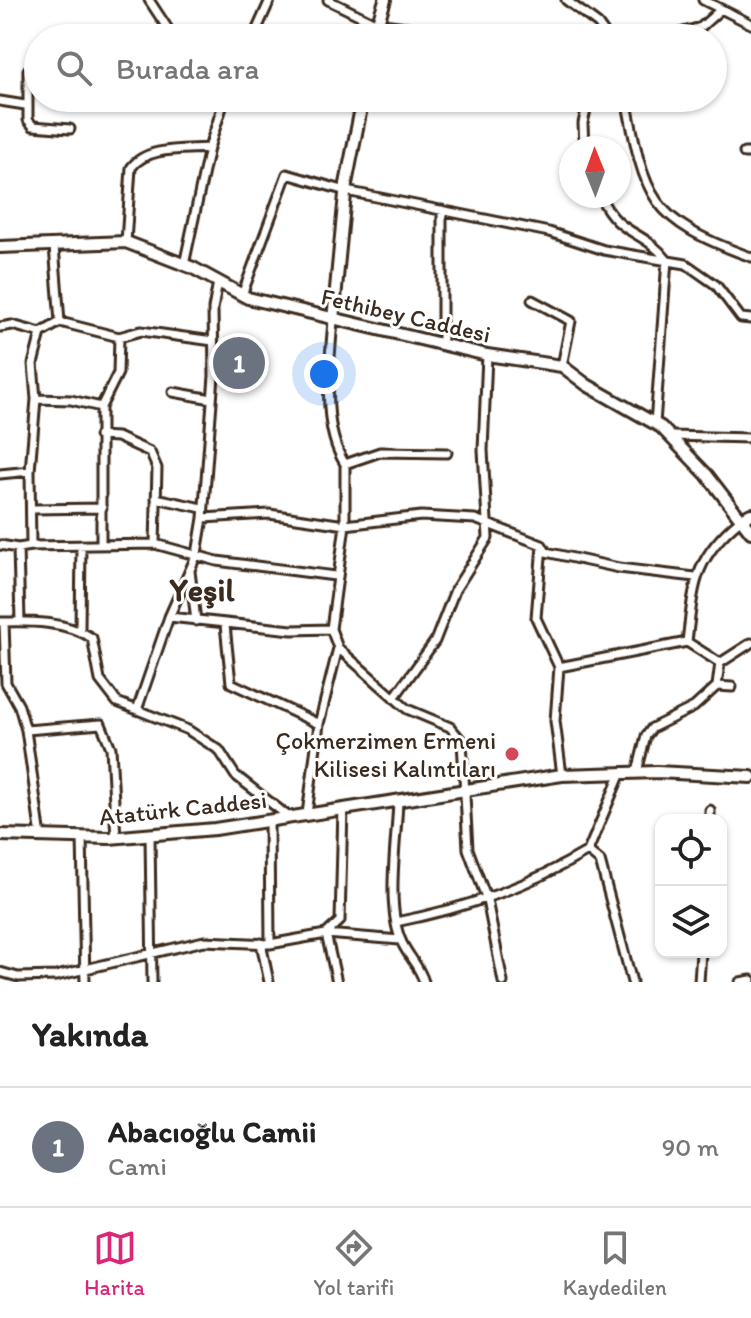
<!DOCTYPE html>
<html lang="tr">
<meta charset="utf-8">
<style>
body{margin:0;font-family:Itim,sans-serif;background:#f6f6f6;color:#222}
.controls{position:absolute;right:24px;bottom:24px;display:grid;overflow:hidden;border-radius:16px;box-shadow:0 2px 6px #0004}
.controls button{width:72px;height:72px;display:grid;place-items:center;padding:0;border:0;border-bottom:2px solid #e0e0e0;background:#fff;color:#222;font:40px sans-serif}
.compass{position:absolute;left:559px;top:136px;width:72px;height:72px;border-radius:50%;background:#fff;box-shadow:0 2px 6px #0004;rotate:359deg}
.you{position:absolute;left:324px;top:374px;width:28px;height:28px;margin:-20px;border:6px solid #fff;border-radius:50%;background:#1a73e8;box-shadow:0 0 0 12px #1a73e833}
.badge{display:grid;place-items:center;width:52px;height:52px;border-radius:50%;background:#db2777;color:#fff;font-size:26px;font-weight:700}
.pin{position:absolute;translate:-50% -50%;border:4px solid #fff;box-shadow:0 2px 8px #0006}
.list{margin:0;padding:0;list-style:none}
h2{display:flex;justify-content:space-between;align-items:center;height:104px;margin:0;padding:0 32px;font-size:34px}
h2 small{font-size:26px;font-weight:400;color:#767676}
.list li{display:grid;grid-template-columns:52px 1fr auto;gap:24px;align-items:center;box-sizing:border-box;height:120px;padding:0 32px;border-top:2px solid #e0e0e0}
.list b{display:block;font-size:30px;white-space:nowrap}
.list p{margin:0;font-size:26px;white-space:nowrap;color:#767676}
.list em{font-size:26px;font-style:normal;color:#767676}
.icon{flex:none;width:44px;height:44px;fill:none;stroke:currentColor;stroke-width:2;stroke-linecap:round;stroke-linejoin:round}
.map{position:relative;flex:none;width:751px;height:982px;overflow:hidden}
.search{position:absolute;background:#fff;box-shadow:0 2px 6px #0004;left:24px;right:24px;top:24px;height:88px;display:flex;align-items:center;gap:20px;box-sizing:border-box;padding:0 28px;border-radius:44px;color:#767676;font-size:30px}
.sheet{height:224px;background:#fff}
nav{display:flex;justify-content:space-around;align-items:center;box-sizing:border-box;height:112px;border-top:2px solid #e0e0e0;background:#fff;font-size:22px;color:#767676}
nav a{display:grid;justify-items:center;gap:4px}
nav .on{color:#db2777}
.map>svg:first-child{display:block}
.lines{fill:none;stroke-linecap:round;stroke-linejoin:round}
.street-casing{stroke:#3b2a1e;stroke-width:13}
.secondary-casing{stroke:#3b2a1e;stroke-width:16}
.street{stroke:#fff;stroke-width:7}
.secondary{stroke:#fff;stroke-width:10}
.poi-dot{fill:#d1495b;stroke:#fff;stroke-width:3}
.labels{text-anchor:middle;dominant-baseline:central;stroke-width:6;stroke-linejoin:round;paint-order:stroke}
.street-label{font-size:24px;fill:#3b2a1e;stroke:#fff}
.poi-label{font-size:24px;fill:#3b2a1e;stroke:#fff;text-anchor:end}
.district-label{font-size:32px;font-weight:bold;fill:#3b2a1e;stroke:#fff}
</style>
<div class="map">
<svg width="751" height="982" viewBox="0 0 751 982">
<rect width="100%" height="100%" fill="#fff"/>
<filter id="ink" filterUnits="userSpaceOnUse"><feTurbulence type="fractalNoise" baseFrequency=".0125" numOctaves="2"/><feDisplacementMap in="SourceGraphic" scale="16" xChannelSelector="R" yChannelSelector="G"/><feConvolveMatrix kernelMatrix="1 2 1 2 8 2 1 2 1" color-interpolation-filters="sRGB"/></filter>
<g filter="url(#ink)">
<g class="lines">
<!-- street casing -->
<g class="street-casing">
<path id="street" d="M149 0 174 38
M328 0 375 23 446 32
M566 0 598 24 608 38
M703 0 751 24
M253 38 270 0
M662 38 701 27 721 9
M38 59 28 70V120L33 126 70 129
M626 98C645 199 649 220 751 257
M0 101 25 105
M584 148 583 123 589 98
M744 153H751
M600 196C619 237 642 228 667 260L655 424
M126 242 131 168C146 146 185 150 209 148
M54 246 60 322 119 337 141 331 213 341
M184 265 209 148 225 98
M242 295 287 174 346 191 549 232 604 250 686 264 716 285 741 318 751 319
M532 300 571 321 562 366
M333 320C330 364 320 425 345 464L380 452 447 453
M60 322 41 333 33 364 36 399 30 471 31 546 155 544 217 561 335 576
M0 327 12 325 41 333
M442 345V210
M173 392 212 399
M36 399 71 400 101 407
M99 436 117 437 150 452 157 468 155 544
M670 436 751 438
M345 464V525L331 629 338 648 407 709 450 727 462 741 468 849 487 900 503 982
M0 474 30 471
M156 498 202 508
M33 509 102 508
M203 518 269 514 345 525 421 516 475 519 542 545 546 552 619 568 695 577
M101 543V407L118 373 119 337
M0 545 18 548 31 546
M542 545 536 618 559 667 555 721 562 775
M18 548 20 621
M190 571 196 621
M169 617 292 630 331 629
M0 622C31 621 65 621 92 638L100 680 117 702 188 730 219 750 235 775 289 817
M4 622 6 683 19 706 26 730 41 837
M225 625 231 683 319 724
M80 630 81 545
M687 642C694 585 693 559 740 520
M687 642 720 663
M559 667 687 642
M717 686 732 687
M394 698 435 641 455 590 488 538 483 450 487 355
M137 710 169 617 197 554 203 518 214 376 213 309 218 282
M26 730 101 724 111 748 116 838
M637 772 646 736 652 728 694 707 717 686 720 663 751 643
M398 800C397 839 386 902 400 938 406 955 419 964 424 982
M307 814 319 724 338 648
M710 820V810
M269 821 270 944
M150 835 152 982
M82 837 85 982
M588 851 621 773
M396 922C466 908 527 887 588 851L600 861 632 982
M261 943 269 982
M0 972 18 977 56 976 204 941 270 944 326 934 400 940
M337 982 326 934 340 921 343 808
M699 982 701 952
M740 982 751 980"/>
</g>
<!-- secondary casing -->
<g class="secondary-casing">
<path id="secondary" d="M373 38 385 0
M0 247 126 242 193 268 248 298 487 355 562 366 587 385 661 427 707 475 751 532
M333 320 346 184 363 98
M740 520 751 514
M0 835 109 838 215 829 562 775 657 772 751 777"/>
</g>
<!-- street -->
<use href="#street" class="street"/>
<!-- secondary -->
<use href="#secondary" class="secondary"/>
</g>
</g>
<!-- markers -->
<circle class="poi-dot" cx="512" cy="754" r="8"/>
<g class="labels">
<!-- street labels -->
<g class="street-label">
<text transform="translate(406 315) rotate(13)">Fethibey Caddesi</text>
<text transform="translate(183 808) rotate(-6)">Atatürk Caddesi</text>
</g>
<!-- poi labels -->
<g class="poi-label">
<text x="496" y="740">Çokmerzimen Ermeni<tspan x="496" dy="28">Kilisesi Kalıntıları</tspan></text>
</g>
<!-- district labels -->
<g class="district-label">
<text x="202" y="590">Yeşil</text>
</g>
</g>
</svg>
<div class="controls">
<button><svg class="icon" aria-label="locate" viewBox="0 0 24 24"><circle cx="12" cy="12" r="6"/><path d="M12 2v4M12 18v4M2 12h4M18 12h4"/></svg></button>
<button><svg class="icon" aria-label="layers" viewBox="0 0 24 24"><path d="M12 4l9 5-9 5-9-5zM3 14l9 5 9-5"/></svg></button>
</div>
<svg class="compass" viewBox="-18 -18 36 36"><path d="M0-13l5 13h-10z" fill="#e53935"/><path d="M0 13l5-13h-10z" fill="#767676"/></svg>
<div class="you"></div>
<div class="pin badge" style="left:239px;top:363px;background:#6b7280">1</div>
<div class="search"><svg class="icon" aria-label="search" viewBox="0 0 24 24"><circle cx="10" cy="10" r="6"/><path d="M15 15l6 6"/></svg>Burada ara</div>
</div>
<section class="sheet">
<h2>Yakında<small></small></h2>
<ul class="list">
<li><span class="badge" style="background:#6b7280">1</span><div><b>Abacıoğlu Camii</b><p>Cami</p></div><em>90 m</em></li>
</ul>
</section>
<nav>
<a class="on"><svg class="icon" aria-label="map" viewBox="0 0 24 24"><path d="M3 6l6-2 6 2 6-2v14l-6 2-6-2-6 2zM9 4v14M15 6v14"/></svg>Harita</a>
<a><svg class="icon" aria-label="directions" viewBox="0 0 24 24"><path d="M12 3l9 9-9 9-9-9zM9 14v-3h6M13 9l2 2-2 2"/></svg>Yol tarifi</a>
<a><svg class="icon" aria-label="saved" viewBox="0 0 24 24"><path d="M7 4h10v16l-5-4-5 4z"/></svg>Kaydedilen</a>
</nav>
